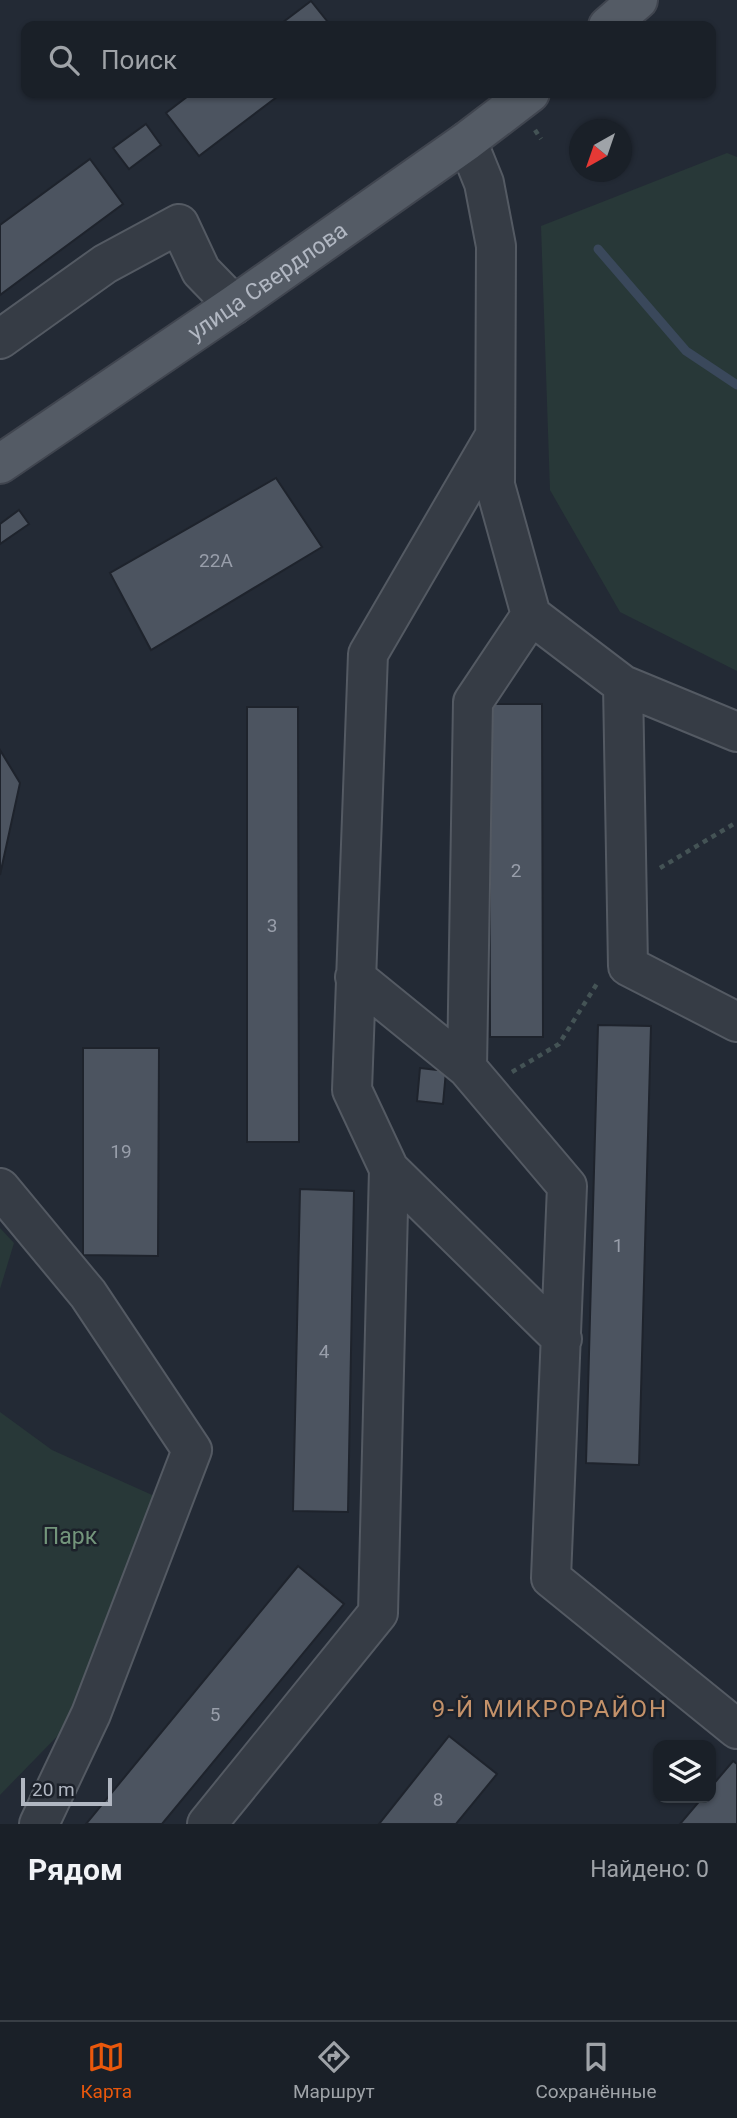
<!DOCTYPE html>
<html lang="ru">
<meta charset="utf-8">
<style>
body{margin:0;font-family:Roboto,sans-serif;background:#272d34;color:#f1f3f6}
.controls{position:absolute;right:21px;bottom:21px;display:grid;overflow:hidden;border-radius:14px;box-shadow:0 2px 5px #0004}
.controls button{width:63px;height:63px;display:grid;place-items:center;padding:0;border:0;border-bottom:2px solid #383e45;background:#1a2028;color:#f1f3f6;font:35px sans-serif}
.compass{position:absolute;left:569px;top:119px;width:63px;height:63px;border-radius:50%;background:#1a2028;box-shadow:0 2px 5px #0004;rotate:220deg}
.scale{position:absolute;left:21px;bottom:18px;width:91px;box-sizing:border-box;padding-left:7px;border:4px solid #b1b7c2;border-top:0;font-size:19px;line-height:24px;white-space:nowrap;color:#b1b7c2;-webkit-text-stroke:5px #1c212a;paint-order:stroke}
.list{margin:0;padding:0;list-style:none}
h2{display:flex;justify-content:space-between;align-items:center;height:91px;margin:0;padding:0 28px;font-size:30px}
h2 small{font-size:23px;font-weight:400;color:#9fa3a8}
.icon{flex:none;width:38px;height:38px;fill:none;stroke:currentColor;stroke-width:2;stroke-linecap:round;stroke-linejoin:round}
.map{position:relative;flex:none;width:737px;height:1824px;overflow:hidden}
.search{position:absolute;background:#1a2028;box-shadow:0 2px 5px #0004;left:21px;right:21px;top:21px;height:77px;display:flex;align-items:center;gap:18px;box-sizing:border-box;padding:0 24px;border-radius:14px;color:#9fa3a8;font-size:26px}
.sheet{height:196px;background:#1a2028}
nav{display:flex;justify-content:space-around;align-items:center;box-sizing:border-box;height:98px;border-top:2px solid #383e45;background:#1a2028;font-size:19px;color:#9fa3a8}
nav a{display:grid;justify-items:center;gap:4px}
nav .on{color:#ea580c}
.map>svg:first-child{display:block}
.green{fill:#283838}
.lines{fill:none;stroke-linecap:round;stroke-linejoin:round}
.stream{stroke:#3a485b;stroke-width:9}
.building{fill:#4c5460;stroke:#1e232c;stroke-width:2}
.minor-casing{stroke:#545a63;stroke-width:42}
.major-casing{stroke:#40454f;stroke-width:42}
.path{stroke:#445355;stroke-width:4.5;stroke-dasharray:5 5;stroke-linecap:butt}
.minor{stroke:#363c45;stroke-width:38}
.major{stroke:#545b65;stroke-width:38}
.labels{text-anchor:middle;dominant-baseline:central;stroke-width:5;stroke-linejoin:round;paint-order:stroke}
.number-label{font-size:19px;fill:#989eaa}
.street-label{font-size:23px;fill:#b1b7c2;stroke:#1c212a}
.park-label{font-size:23px;fill:#73957b;stroke:#1c212a}
.neighbourhood-label{font-size:24px;letter-spacing:2px;fill:#c4926a;stroke:#1c212a}
</style>
<div class="map">
<svg width="737" height="1824" viewBox="0 0 737 1824">
<rect width="100%" height="100%" fill="#232a35"/>
<!-- green -->
<path class="green" d="M727 153 737 157V671L620 612 550 490 541 226Z
M0 1228 14 1243 0 1289Z
M0 1412 52 1450 161 1499 72 1721 0 1795Z"/>
<g class="lines">
<!-- stream -->
<path class="stream" d="M598 249 686 351 737 385"/>
</g>
<!-- building -->
<path class="building" d="M311 1 331 26H278Z
M192 93H282L199 156 166 113Z
M146 124 161 145 129 169 113 148Z
M90 159 123 204 0 295V225Z
M276 478 322 547 151 650 110 573Z
M19 510 29 524 0 544V524Z
M489 704H542L543 1037H490Z
M247 707H298L299 1142H247Z
M0 750 20 783 0 875Z
M598 1025 651 1026 639 1465 586 1463Z
M83 1048H159L158 1256 83 1255Z
M420 1068 446 1071 443 1104 417 1101Z
M300 1189 354 1191 348 1512 293 1511Z
M298 1566 344 1604 162 1824H86Z
M449 1736 497 1774 456 1824H379Z
M733 1761 737 1764V1824H680L702 1798H711V1787Z"/>
<g class="lines">
<!-- minor casing -->
<g class="minor-casing">
<path id="minor" d="M467 141 484 183 496 246 495 485 531 615 623 685 737 732
M0 339 105 264 179 224 201 271 234 305
M623 685 628 966 737 1022
M355 977 467 1068 567 1186 551 1578 737 1729
M467 1068 473 702 531 615
M389 1169 562 1339
M0 1188 88 1294 192 1450 91 1714 39 1824
M207 1824 378 1613 389 1169 352 1090 368 654 493 439"/>
</g>
<!-- major casing -->
<g class="major-casing">
<g id="major">
<path d="M608 26 638 0"/>
<path id="s1" d="M0 464 234 305 467 141 530 93"/>
</g>
</g>
<!-- path -->
<path class="path" d="M535 130 541 139
M660 868 737 822
M512 1072 559 1044 598 982"/>
<!-- minor -->
<use href="#minor" class="minor"/>
<!-- major -->
<use href="#major" class="major"/>
</g>
<g class="labels">
<!-- number labels -->
<g class="number-label">
<text x="216" y="560">22А</text>
<text x="516" y="870">2</text>
<text x="272" y="925">3</text>
<text x="121" y="1151">19</text>
<text x="618" y="1245">1</text>
<text x="324" y="1351">4</text>
<text x="215" y="1714">5</text>
<text x="438" y="1799">8</text>
</g>
<!-- street labels -->
<g class="street-label">
<text stroke="none"><textPath href="#s1" startOffset="324">улица Свердлова</textPath></text>
</g>
<!-- park labels -->
<g class="park-label">
<text x="70" y="1536">Парк</text>
</g>
<!-- neighbourhood labels -->
<g class="neighbourhood-label">
<text x="550" y="1709">9-Й МИКРОРАЙОН</text>
</g>
</g>
</svg>
<div class="controls">
<button><svg class="icon" aria-label="layers" viewBox="0 0 24 24"><path d="M12 4l9 5-9 5-9-5zM3 14l9 5 9-5"/></svg></button>
</div>
<svg class="compass" viewBox="-18 -18 36 36"><path d="M0-13l5 13h-10z" fill="#e53935"/><path d="M0 13l5-13h-10z" fill="#9fa3a8"/></svg>
<div class="scale">20 m</div>
<div class="search"><svg class="icon" aria-label="search" viewBox="0 0 24 24"><circle cx="10" cy="10" r="6"/><path d="M15 15l6 6"/></svg>Поиск</div>
</div>
<section class="sheet">
<h2>Рядом<small>Найдено: 0</small></h2>
<ul class="list">
</ul>
</section>
<nav>
<a class="on"><svg class="icon" aria-label="map" viewBox="0 0 24 24"><path d="M3 6l6-2 6 2 6-2v14l-6 2-6-2-6 2zM9 4v14M15 6v14"/></svg>Карта</a>
<a><svg class="icon" aria-label="directions" viewBox="0 0 24 24"><path d="M12 3l9 9-9 9-9-9zM9 14v-3h6M13 9l2 2-2 2"/></svg>Маршрут</a>
<a><svg class="icon" aria-label="saved" viewBox="0 0 24 24"><path d="M7 4h10v16l-5-4-5 4z"/></svg>Сохранённые</a>
</nav>
